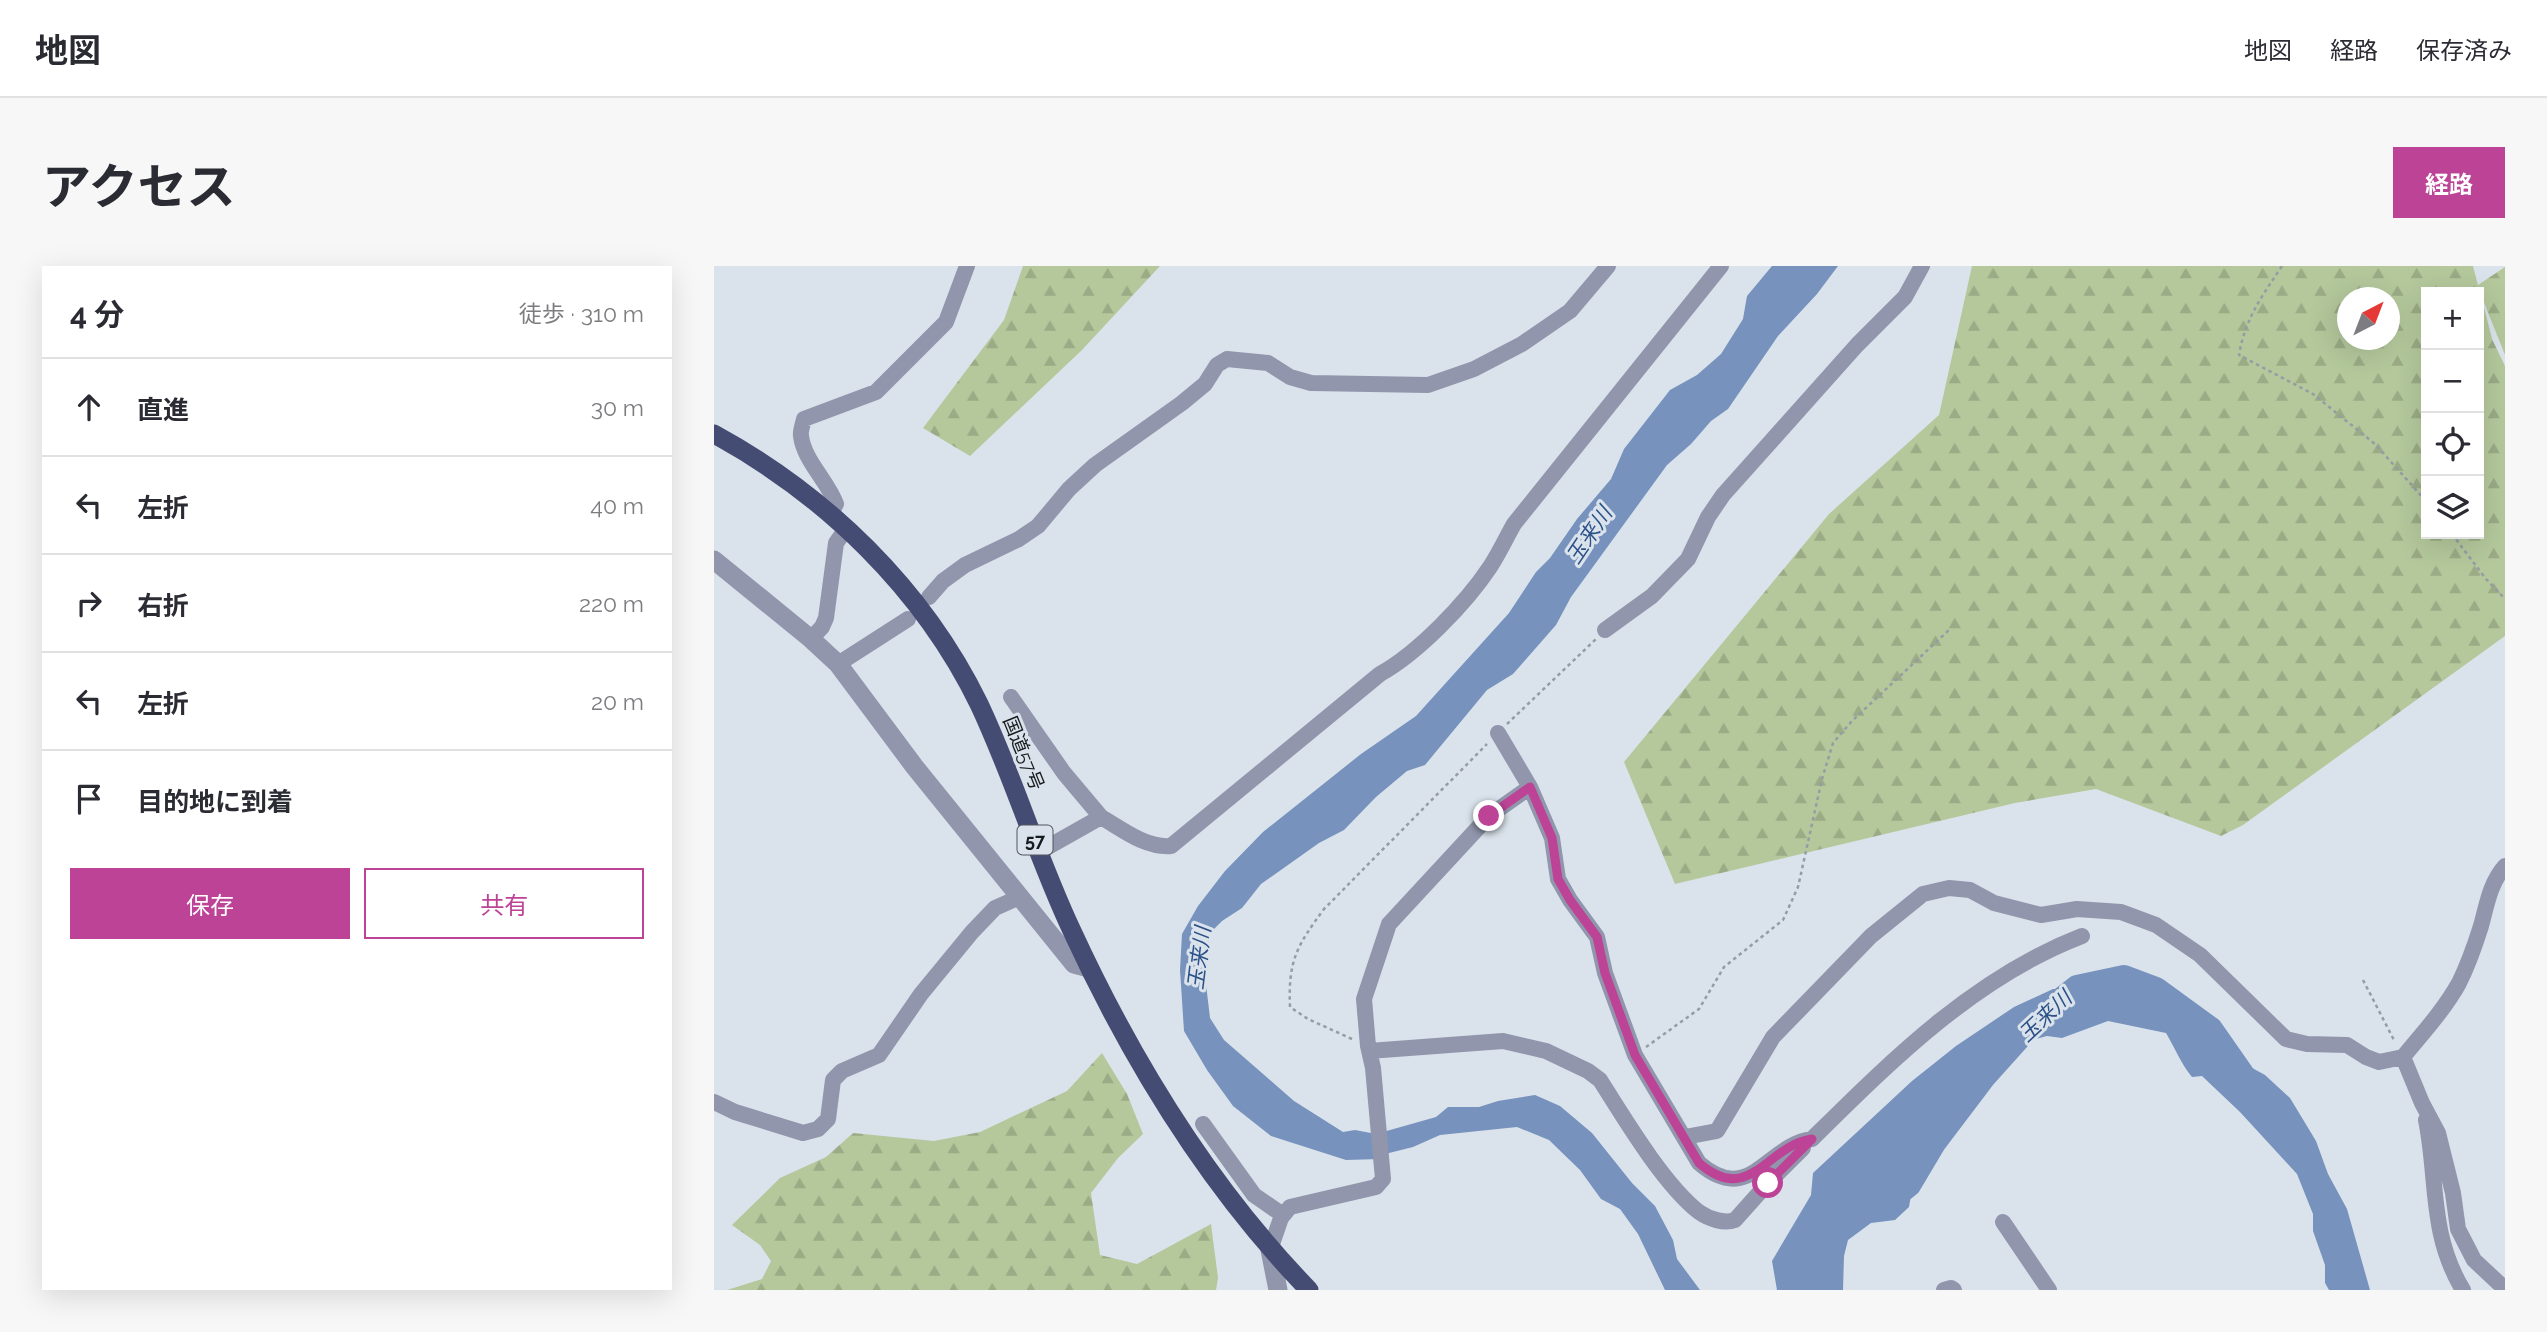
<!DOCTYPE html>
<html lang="ja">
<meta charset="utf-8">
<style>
body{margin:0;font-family:Raleway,"Noto Sans JP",sans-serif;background:#f7f7f7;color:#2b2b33}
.controls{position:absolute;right:21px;top:21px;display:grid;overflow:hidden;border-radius:0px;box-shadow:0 7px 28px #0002}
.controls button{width:63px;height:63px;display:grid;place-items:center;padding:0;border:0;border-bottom:2px solid #e1e1e2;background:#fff;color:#2b2b33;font:35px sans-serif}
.compass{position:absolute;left:1623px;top:21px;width:63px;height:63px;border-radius:50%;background:#fff;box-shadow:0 7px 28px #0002;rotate:42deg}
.stop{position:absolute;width:21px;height:21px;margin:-16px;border:5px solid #bc4396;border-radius:50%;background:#fff}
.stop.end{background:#bc4396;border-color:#fff;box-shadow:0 2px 7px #0008}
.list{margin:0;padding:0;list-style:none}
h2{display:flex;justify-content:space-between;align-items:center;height:91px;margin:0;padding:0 28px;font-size:30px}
h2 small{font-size:23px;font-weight:400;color:#7c7c81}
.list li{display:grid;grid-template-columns:46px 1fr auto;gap:21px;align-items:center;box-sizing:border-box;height:98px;padding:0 28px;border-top:2px solid #e1e1e2}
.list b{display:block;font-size:26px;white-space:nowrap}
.list em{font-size:23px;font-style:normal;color:#7c7c81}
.actions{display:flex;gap:14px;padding:21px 28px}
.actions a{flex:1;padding:16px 0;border:2px solid #bc4396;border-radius:0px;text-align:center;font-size:24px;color:#bc4396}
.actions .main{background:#bc4396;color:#fff}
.icon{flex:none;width:38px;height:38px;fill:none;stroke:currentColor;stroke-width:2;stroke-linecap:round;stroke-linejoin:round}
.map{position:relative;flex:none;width:1791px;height:1024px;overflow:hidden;border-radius:0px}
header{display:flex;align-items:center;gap:42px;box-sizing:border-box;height:98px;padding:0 35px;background:#fff;border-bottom:2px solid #e1e1e2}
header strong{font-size:33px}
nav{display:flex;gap:38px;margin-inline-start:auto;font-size:24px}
.intro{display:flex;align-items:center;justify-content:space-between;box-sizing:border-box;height:168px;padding:0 42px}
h1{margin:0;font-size:49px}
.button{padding:18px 32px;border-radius:0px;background:#bc4396;color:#fff;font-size:24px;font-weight:700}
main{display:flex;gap:42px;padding:0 42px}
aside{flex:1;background:#fff;border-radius:0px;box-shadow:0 7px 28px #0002}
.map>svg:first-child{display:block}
.forest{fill:url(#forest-firs);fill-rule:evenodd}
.water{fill:#7692bd}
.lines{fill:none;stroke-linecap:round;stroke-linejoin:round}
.river{stroke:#7692bd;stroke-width:24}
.path{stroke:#959ca2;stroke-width:2.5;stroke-dasharray:3.5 3.5;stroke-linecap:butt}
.minor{stroke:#9196ac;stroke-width:16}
.tertiary{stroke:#9196ac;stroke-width:19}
.trunk{stroke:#454c74;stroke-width:19}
.route{stroke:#bc4396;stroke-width:9}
.labels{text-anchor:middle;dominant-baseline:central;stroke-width:6;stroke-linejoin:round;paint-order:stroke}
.shield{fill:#dae3eb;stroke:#52575c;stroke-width:2}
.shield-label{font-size:18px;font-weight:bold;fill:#171b1e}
.street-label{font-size:19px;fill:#171b1e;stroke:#dae3eb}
.water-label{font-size:21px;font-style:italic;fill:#2b5188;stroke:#dae3eb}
</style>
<header>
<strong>地図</strong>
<nav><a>地図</a><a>経路</a><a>保存済み</a></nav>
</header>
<div class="intro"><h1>アクセス</h1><a class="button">経路</a></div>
<main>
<aside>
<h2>4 分<small>徒歩 · 310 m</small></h2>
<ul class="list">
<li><svg class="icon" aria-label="ahead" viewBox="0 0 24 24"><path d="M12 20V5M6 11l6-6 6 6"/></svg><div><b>直進</b></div><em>30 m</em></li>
<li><svg class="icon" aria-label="left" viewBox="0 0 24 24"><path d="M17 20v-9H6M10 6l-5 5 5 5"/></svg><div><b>左折</b></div><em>40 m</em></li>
<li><svg class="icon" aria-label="right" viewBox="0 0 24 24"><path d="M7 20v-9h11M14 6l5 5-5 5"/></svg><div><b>右折</b></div><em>220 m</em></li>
<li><svg class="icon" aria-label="left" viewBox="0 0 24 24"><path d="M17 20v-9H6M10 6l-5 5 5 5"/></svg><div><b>左折</b></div><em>20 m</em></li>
<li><svg class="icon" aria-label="arrive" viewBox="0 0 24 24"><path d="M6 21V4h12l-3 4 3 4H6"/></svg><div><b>目的地に到着</b></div></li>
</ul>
<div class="actions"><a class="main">保存</a><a>共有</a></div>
</aside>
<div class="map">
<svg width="1791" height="1024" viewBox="0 0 1791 1024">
<defs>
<pattern id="forest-firs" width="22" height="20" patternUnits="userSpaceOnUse" patternTransform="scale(1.75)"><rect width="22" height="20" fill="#b4c89c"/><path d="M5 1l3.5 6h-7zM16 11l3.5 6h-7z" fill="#9aab86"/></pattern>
</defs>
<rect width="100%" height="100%" fill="#dae3eb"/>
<!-- forest -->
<path class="forest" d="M309 0H446L368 84 256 190 209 162 290 54Z
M1258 0H1759L1764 19 1791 1V89L1767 29 1778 73 1791 100V370L1529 559 1507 570 1382 523 1301 537 961 618 910 496 1115 248 1225 149ZM1765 26V268H1712V26ZM1633 32H1675V74H1633Z
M388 787 413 828 429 868 404 892 377 927 386 989 423 998 497 958 504 1012 502 1024H13L48 1013 57 995 46 979 18 959 66 912 112 891 139 867 220 875 266 866 353 825Z"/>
<!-- water -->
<path class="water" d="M1058 0H1124L1103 28 1064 70 1014 143 997 155 977 178 953 199 857 331 842 359 799 408 773 424 711 499 693 505 662 531 630 564 605 577 547 618 528 642 508 655 497 666 490 701 496 752 510 774 580 835 629 866 641 864 662 868 722 851 734 841H765L784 835 821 829 846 840 878 867 918 917 941 940 959 974 963 993 986 1024H951L924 968 906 943 887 933 866 904 835 874 803 861 726 869 699 881 675 887 666 893 632 894 557 870 519 840 493 804 470 765 466 704 468 668 484 640 511 605 549 566 647 488 702 450 795 347 822 306 836 292 863 253 897 213 910 183 956 124 983 109 1007 88 1029 53 1033 30Z
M1407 722 1439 726 1446 739 1479 753 1498 780 1551 809 1576 832 1602 875 1614 908 1633 943 1656 1024H1615L1611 1017V999L1599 965V948L1583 908 1526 846 1488 810 1478 811C1467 798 1461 782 1452 767L1394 755 1348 772 1333 770 1314 775 1286 789 1267 803 1265 826 1249 848 1220 868 1208 894 1187 909 1198 923 1195 941 1181 954 1157 957 1134 974 1130 990 1129 1024H1063L1058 995 1097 929 1099 907 1198 815 1242 780 1300 741 1339 723H1369L1379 728Z"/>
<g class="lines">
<!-- river -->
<path class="river" d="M1169 940 1195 919 1220 877 1270 811 1322 753 1363 721 1410 711 1442 723 1497 763 1534 816"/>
<!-- path -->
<path class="path" d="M1568 0C1548 30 1531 53 1525 89L1599 128 1661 178 1712 235
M1738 268 1772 313 1791 333
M793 458 882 373
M1649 714 1681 776
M638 773 594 753 576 741C574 694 583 680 610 643L773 478
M932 781 985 743 1010 701 1069 654 1084 621 1108 513 1119 477 1138 455 1236 363"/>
<!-- minor -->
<path class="minor" d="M116 249 122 238C114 215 90 195 87 170 86 165 89 158 90 153L162 126 232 56 253 0
M215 331 229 315 251 299 305 273 324 260 355 223 381 199 468 137 491 118 503 99 513 93 554 97 576 111 597 117 714 119 760 103 808 78 856 45 894 0
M891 364 938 330 974 293 994 251 1009 229 1143 79 1191 31 1208 0
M97 373 108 361 112 352 122 277 132 263
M124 398 194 353
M297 431 350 507 387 551 325 586
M784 467 816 521 838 572 844 613 856 634 883 671 891 707 921 789 985 897C1036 941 1053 879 1098 873 1178 794 1261 711 1368 670
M387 551C408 563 431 582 457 580L666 408C704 387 752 337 776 301 785 287 792 272 800 258L1007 0
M655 785 789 775 832 785 874 805 886 814C910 852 950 919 985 946 995 953 1010 958 1021 954L1054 917 1089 882
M1689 791 1708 837 1724 867 1739 927 1744 963 1760 994 1791 1023
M0 836 21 846 89 867 104 863 114 853 119 814 128 805 165 789 207 728 258 666 281 642 306 631
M1712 854C1724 914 1715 968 1749 1024
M489 858 540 929 569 949
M971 871 1003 865 1059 771 1157 670 1209 628 1235 622 1256 624 1280 637 1327 649 1363 643 1407 646 1442 659 1486 689 1572 773 1593 778 1633 779 1652 791 1665 796 1689 791C1708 768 1730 744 1745 717 1754 699 1761 679 1767 660 1773 638 1776 617 1791 600
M1289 956 1335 1024
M556 984 567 952 576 941 662 921 669 913 659 802 654 780 650 733 675 658 775 550 816 521
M1230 1024 1237 1022 1240 1024"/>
<!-- tertiary -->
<path class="tertiary" d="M0 294 97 373 124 398 200 500 360 698 375 702
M556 984 564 1024"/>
<!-- trunk -->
<path class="trunk" d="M0 168C112 229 209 323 265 438 300 512 323 591 358 665 418 795 496 922 595 1024"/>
</g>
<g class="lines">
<!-- route -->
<path class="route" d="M775 550 816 521 838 572 844 613 856 634 883 671 891 707 921 789 985 897C1036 941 1053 879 1098 873L1054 917"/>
</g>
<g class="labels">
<!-- shield labels -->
<rect class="shield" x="303.5" y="559.5" width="35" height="29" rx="5"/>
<g class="shield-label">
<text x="321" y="574">57</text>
</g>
<!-- street labels -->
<g class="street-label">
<text transform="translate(310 487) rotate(68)">国道57号</text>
</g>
<!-- water labels -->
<g class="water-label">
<text transform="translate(875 269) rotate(-56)">玉来川</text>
<text transform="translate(485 692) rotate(-83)">玉来川</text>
<text transform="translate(1331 750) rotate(-43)">玉来川</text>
</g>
</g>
</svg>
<div class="controls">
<button>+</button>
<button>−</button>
<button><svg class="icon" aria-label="locate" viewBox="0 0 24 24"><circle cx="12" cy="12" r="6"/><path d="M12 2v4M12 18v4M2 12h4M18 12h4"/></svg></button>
<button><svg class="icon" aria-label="layers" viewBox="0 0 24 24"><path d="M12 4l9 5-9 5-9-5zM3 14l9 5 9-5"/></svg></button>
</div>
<svg class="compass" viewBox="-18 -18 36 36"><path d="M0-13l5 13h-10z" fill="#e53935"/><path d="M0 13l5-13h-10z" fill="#7c7c81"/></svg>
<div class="stop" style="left:1054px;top:917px"></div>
<div class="stop end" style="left:775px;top:550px"></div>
</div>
</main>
